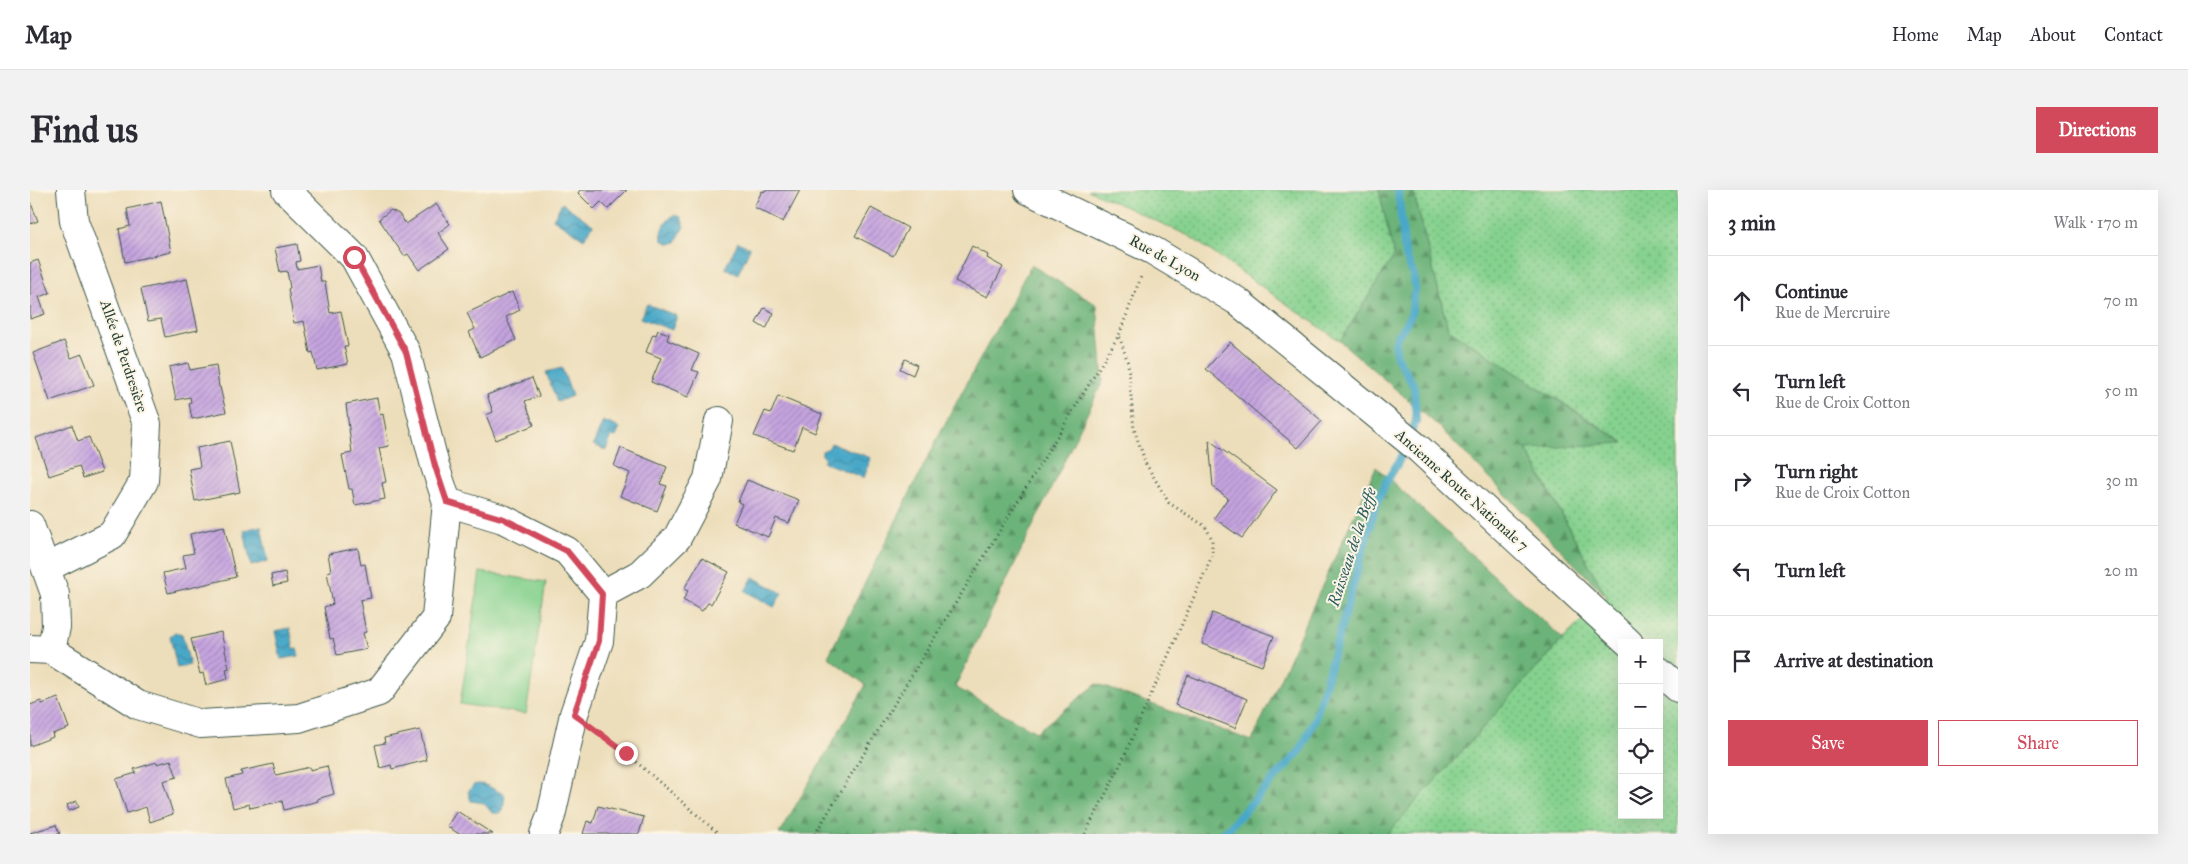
<!DOCTYPE html>
<meta charset="utf-8">
<style>
body{margin:0;font-family:"IM FELL Great Primer",serif;background:#f2f2f3;color:#2b2b33}
.controls{position:absolute;right:15px;bottom:15px;display:grid;overflow:hidden;border-radius:0px;box-shadow:0 5px 20px #0002}
.controls button{width:45px;height:45px;display:grid;place-items:center;padding:0;border:0;border-bottom:1px solid #e1e1e2;background:#fff;color:#2b2b33;font:25px sans-serif}
.stop{position:absolute;width:15px;height:15px;margin:-11px;border:4px solid #d1495b;border-radius:50%;background:#fff}
.stop.end{background:#d1495b;border-color:#fff;box-shadow:0 1px 5px #0008}
.list{margin:0;padding:0;list-style:none}
h2{display:flex;justify-content:space-between;align-items:center;height:65px;margin:0;padding:0 20px;font-size:21px}
h2 small{font-size:16px;font-weight:400;color:#7c7c81}
.list li{display:grid;grid-template-columns:32px 1fr auto;gap:15px;align-items:center;box-sizing:border-box;height:90px;padding:0 20px;border-top:1px solid #e1e1e2}
.list b{display:block;font-size:19px;white-space:nowrap}
.list p{margin:0;font-size:16px;white-space:nowrap;color:#7c7c81}
.list em{font-size:16px;font-style:normal;color:#7c7c81}
.actions{display:flex;gap:10px;padding:15px 20px}
.actions a{flex:1;padding:11px 0;border:1px solid #d1495b;border-radius:0px;text-align:center;font-size:18px;color:#d1495b}
.actions .main{background:#d1495b;color:#fff}
.icon{flex:none;width:28px;height:28px;fill:none;stroke:currentColor;stroke-width:2;stroke-linecap:round;stroke-linejoin:round}
.map{position:relative;flex:none;width:1648px;height:644px;overflow:hidden;border-radius:0px}
header{display:flex;align-items:center;gap:30px;box-sizing:border-box;height:70px;padding:0 25px;background:#fff;border-bottom:1px solid #e1e1e2}
header strong{font-size:24px}
nav{display:flex;gap:28px;margin-inline-start:auto;font-size:18px}
.intro{display:flex;align-items:center;justify-content:space-between;box-sizing:border-box;height:120px;padding:0 30px}
h1{margin:0;font-size:35px}
.button{padding:12px 22px;border-radius:0px;background:#d1495b;color:#fff;font-size:18px;font-weight:700}
main{display:flex;gap:30px;padding:0 30px}
aside{flex:1;background:#fff;border-radius:0px;box-shadow:0 5px 20px #0002}
.map>svg:first-child{display:block}
.grass{fill:url(#grass-dots);stroke:#528761;fill-rule:evenodd}
.forest{fill:url(#forest-firs);stroke:#467856}
.park{fill:#85d18e;stroke:#528761}
.water{fill:url(#water-waves);stroke:#34727e}
.lines{fill:none;stroke-linecap:round;stroke-linejoin:round}
.stream{stroke:#49a8c8;stroke-width:8}
.building{fill:url(#building-hatch)}
.minor-casing{stroke:#3e5548;stroke-width:30}
.tertiary-casing{stroke:#3e5548;stroke-width:30}
.path{stroke:#3e5548;stroke-width:3;stroke-dasharray:1 4;stroke-linecap:butt}
.minor{stroke:#fff;stroke-width:28}
.tertiary{stroke:#fff;stroke-width:28}
.route{stroke:#d1495b;stroke-width:6}
.labels{text-anchor:middle;dominant-baseline:central;stroke-width:4;stroke-linejoin:round;paint-order:stroke}
.street-label{font-size:15px;fill:#1f3d34;stroke:#fcf5e5}
.water-label{font-size:16px;font-style:italic;fill:#2c5d60;stroke:#fcf5e5}
</style>
<header>
<strong>Map</strong>
<nav><a>Home</a><a>Map</a><a>About</a><a>Contact</a></nav>
</header>
<div class="intro"><h1>Find us</h1><a class="button">Directions</a></div>
<main>
<div class="map">
<svg width="1648" height="644" viewBox="0 0 1648 644">
<defs>
<pattern id="grass-dots" width="8" height="8" patternUnits="userSpaceOnUse" patternTransform="scale(1.25)"><rect width="8" height="8" fill="#85d18e"/><path d="M2 2h.1M6 6h.1" fill="none" stroke="#6cab75" stroke-width="1.8" stroke-linecap="round"/></pattern>
<pattern id="forest-firs" width="22" height="20" patternUnits="userSpaceOnUse" patternTransform="scale(1.25)"><rect width="22" height="20" fill="#6cb379"/><path d="M5 1l3.5 6h-7zM16 11l3.5 6h-7z" fill="#589364"/></pattern>
<pattern id="water-waves" width="16" height="10" patternUnits="userSpaceOnUse" patternTransform="scale(1.25)"><rect width="16" height="10" fill="#49a8c8"/><path d="M0 5q4-4 8 0t8 0" fill="none" stroke="#3c8aa3"/></pattern>
<pattern id="building-hatch" width="6" height="6" patternUnits="userSpaceOnUse" patternTransform="scale(1.25)"><rect width="6" height="6" fill="#c6a4e0"/><path d="M-1 1l2-2M0 6l6-6M5 7l2-2" fill="none" stroke="#a087b6"/></pattern>
</defs>
<rect width="100%" height="100%" fill="#fcf5e5"/>
<filter id="ink" filterUnits="userSpaceOnUse"><feTurbulence type="fractalNoise" baseFrequency=".02" numOctaves="2"/><feDisplacementMap in="SourceGraphic" scale="10" xChannelSelector="R" yChannelSelector="G"/><feConvolveMatrix kernelMatrix="1 2 1 2 8 2 1 2 1" color-interpolation-filters="sRGB"/></filter>
<filter id="wash" filterUnits="userSpaceOnUse"><feTurbulence type="fractalNoise" baseFrequency=".0096" numOctaves="4" result="noise"/><feDisplacementMap in="SourceGraphic" scale="20" xChannelSelector="R" yChannelSelector="G"/><feGaussianBlur stdDeviation="1.12" result="paint"/><feColorMatrix in="noise" values="0 0 0 0 0 0 0 0 0 0 0 0 0 0 0 0 0 1.4 0 .05"/><feComposite in="paint" operator="in"/></filter>
<g filter="url(#wash)">
<rect width="100%" height="100%" fill="#eddebb"/>
<!-- grass -->
<path class="grass" d="M1058 0H1349L1364 66 1310 151 1159 46Z
M1383 0H1648V644H1357L1533 449 1576 406 1496 258 1594 252 1418 139ZM1592 453H1629V625H1592Z"/>
<!-- forest -->
<path class="forest" d="M1349 0H1383L1418 139 1594 253 1496 259 1576 406 1406 234 1310 151 1364 66Z
M1001 75 1067 115 1073 191 925 497 1006 542 1067 494 1222 551 1346 277 1533 449 1357 644H749L836 495 798 467 912 239Z"/>
<!-- park -->
<path class="park" d="M450 382 516 392 496 524 430 514Z"/>
<!-- water -->
<path class="water" d="M532 13 563 35 554 49 523 29Z
M645 25 651 27 654 36 646 52 640 54 632 50C630 41 637 28 645 25Z
M708 52 720 58 708 84 695 78Z
M617 114 647 126 642 140 610 128Z
M532 178 542 206 527 212 516 182Z
M573 231 590 238 586 247 582 246 576 260 563 255Z
M801 253 841 268 834 288 793 272 795 268 792 265V261L799 258Z
M231 336 238 371 221 376 214 340Z
M723 387 752 403 744 417 715 401Z
M260 438 264 459H267L269 466 251 469 245 441Z
M145 442 152 444 160 475 147 478 140 446Z
M448 594C459 594 464 601 473 603L475 605 473 620 469 623H462L454 613 441 611 438 602 443 595Z"/>
<g class="lines">
<!-- stream -->
<path class="stream" d="M1193 644 1270 561 1285 529 1345 318 1356 292 1368 273 1386 231 1384 196 1367 167 1365 155 1367 147 1381 125 1385 99 1384 86 1375 64 1368 0"/>
</g>
<g id="blocks">
<!-- building -->
<path class="building" d="M550 0H597L578 19 571 12 564 19 548 3Z
M735 0H770L753 32 724 17 732 1 734 2Z
M0 11 8 31 0 34Z
M131 11 141 62 95 72 89 39 100 36 97 19Z
M406 14 420 34 408 43 419 59 389 80 378 64 374 66 349 29 361 20 369 24 376 34Z
M841 18 878 38 863 66 825 46Z
M267 54 270 71 266 72 267 79 288 75 291 92H295L300 123 311 121 318 156H314L318 174 287 180 283 162 280 163 274 131 264 133 258 99 260 98 257 81 250 82 245 58Z
M942 56 958 65 957 68 973 77 957 107 925 91Z
M8 70 20 103 9 107 15 124 0 129V73Z
M157 89 168 140 135 147 131 129 118 131 111 99Z
M482 102 490 120 476 127 486 150 450 167 439 142 445 139 437 123Z
M734 118 744 123 736 139 726 133Z
M628 140 639 144 637 150 669 164 662 180 669 182 658 207 621 192 631 168 616 162 623 144 626 145Z
M34 151 41 168 52 164 64 195 20 211 3 163Z
M1200 152 1292 231 1268 258 1176 179Z
M875 169 887 175 883 185 870 179Z
M158 173 160 180 186 175 189 197H190L196 222 162 229 159 213 161 212 160 207 146 210 139 177Z
M502 188 509 206 495 211 504 235 466 250 456 225 463 222 457 205Z
M748 206 792 224 785 243 772 237 763 260 724 246 735 221 741 223Z
M347 208 350 225 353 224 359 256 349 258 356 292 352 293 355 309 325 315 322 299H319L312 265 322 263 316 214Z
M42 235 48 251 59 247 72 282 53 288 49 276 19 286 6 248Z
M1179 250 1247 300 1212 348 1184 328 1198 308 1183 297Z
M200 251 210 302 165 311 159 279 170 277 167 258Z
M591 258 637 277 630 294 637 296 627 321 590 306 600 283 584 276Z
M717 290 769 310 759 333 746 328 738 347 704 333 712 314 708 312Z
M194 336 206 387 138 403 133 383 156 378 153 365 164 363 160 344Z
M328 358 331 375 335 374 341 408 330 410 336 442 333 443 337 459 307 465 303 448 300 449 294 417 303 414 297 382 301 381 298 364Z
M672 368 699 382 681 414 678 413 672 421 653 410 658 401 654 399Z
M255 382 257 393 243 396 241 385Z
M1182 423 1244 446 1232 476 1172 454Z
M191 442 199 478 196 479 198 489 176 495 173 483 170 484 161 449Z
M1158 485 1217 509 1205 538 1145 515Z
M28 508 39 538 22 544 23 547 0 556V515L11 511 12 514Z
M390 540 397 570 362 579 361 575 350 578 345 555 355 553 354 548Z
M141 570 147 587 133 591 143 624 120 632 116 617 97 623 86 589 106 583 104 579 127 572V574Z
M243 574 246 585 280 577V580L297 576 304 604 287 609 288 611 254 620 252 611 220 618 219 614 203 618 196 589 212 585 211 581Z
M47 611 49 617 39 621 37 615Z
M568 616 614 627 609 644H553L557 631 563 633Z
M427 621 463 644H429L417 636Z
M26 635 30 644H0V643Z"/>
</g>
</g>
<g filter="url(#ink)">
<use href="#blocks" fill-opacity="0" stroke="#3e5548" stroke-width="1"/>
<g class="lines">
<!-- minor casing -->
<g class="minor-casing">
<path id="minor" d="M417 312 473 329 537 361 573 404 569 451 544 524 521 626 514 644
M0 335 25 404 26 437 21 460
M16 378 82 345 114 291 117 234 44 31 41 0
M573 404 610 384 647 348 678 289 689 231
M0 459 21 460 108 515 171 534 269 528 349 502 406 428 417 312 405 276 376 162 324 67 256 0"/>
</g>
<!-- tertiary casing -->
<g class="tertiary-casing">
<path id="tertiary" d="M998 0 1122 60 1207 111 1389 259 1599 453
M1629 481 1648 498"/>
</g>
<!-- path -->
<path class="path" d="M567 541 596 563 689 644
M785 644 1089 145 1112 84
M1055 644 1088 580 1182 366V349L1175 336 1139 313 1116 274 1104 239 1098 173 1089 145"/>
<!-- minor -->
<use href="#minor" class="minor"/>
<!-- tertiary -->
<use href="#tertiary" class="tertiary"/>
</g>
</g>
<g class="lines" filter="url(#ink)">
<!-- route -->
<path class="route" d="M324 67 376 162 405 276 417 312 474 329 537 361 572 404 569 451 544 524 596 563"/>
</g>
<g class="labels">
<!-- street labels -->
<g class="street-label">
<text transform="translate(1135 68) rotate(29)">Rue de Lyon</text>
<text transform="translate(94 166) rotate(71)">Allée de Perdresière</text>
<text transform="translate(1432 300) rotate(42)">Ancienne Route Nationale 7</text>
</g>
<!-- water labels -->
<g class="water-label">
<text transform="translate(1322 357) rotate(-72)">Ruisseau de la Beffe</text>
</g>
</g>
</svg>
<div class="controls">
<button>+</button>
<button>−</button>
<button><svg class="icon" aria-label="locate" viewBox="0 0 24 24"><circle cx="12" cy="12" r="6"/><path d="M12 2v4M12 18v4M2 12h4M18 12h4"/></svg></button>
<button><svg class="icon" aria-label="layers" viewBox="0 0 24 24"><path d="M12 4l9 5-9 5-9-5zM3 14l9 5 9-5"/></svg></button>
</div>
<div class="stop" style="left:324px;top:67px"></div>
<div class="stop end" style="left:596px;top:563px"></div>
</div>
<aside>
<h2>3 min<small>Walk · 170 m</small></h2>
<ul class="list">
<li><svg class="icon" aria-label="ahead" viewBox="0 0 24 24"><path d="M12 20V5M6 11l6-6 6 6"/></svg><div><b>Continue</b><p>Rue de Mercruire</p></div><em>70 m</em></li>
<li><svg class="icon" aria-label="left" viewBox="0 0 24 24"><path d="M17 20v-9H6M10 6l-5 5 5 5"/></svg><div><b>Turn left</b><p>Rue de Croix Cotton</p></div><em>50 m</em></li>
<li><svg class="icon" aria-label="right" viewBox="0 0 24 24"><path d="M7 20v-9h11M14 6l5 5-5 5"/></svg><div><b>Turn right</b><p>Rue de Croix Cotton</p></div><em>30 m</em></li>
<li><svg class="icon" aria-label="left" viewBox="0 0 24 24"><path d="M17 20v-9H6M10 6l-5 5 5 5"/></svg><div><b>Turn left</b></div><em>20 m</em></li>
<li><svg class="icon" aria-label="arrive" viewBox="0 0 24 24"><path d="M6 21V4h12l-3 4 3 4H6"/></svg><div><b>Arrive at destination</b></div></li>
</ul>
<div class="actions"><a class="main">Save</a><a>Share</a></div>
</aside>
</main>
